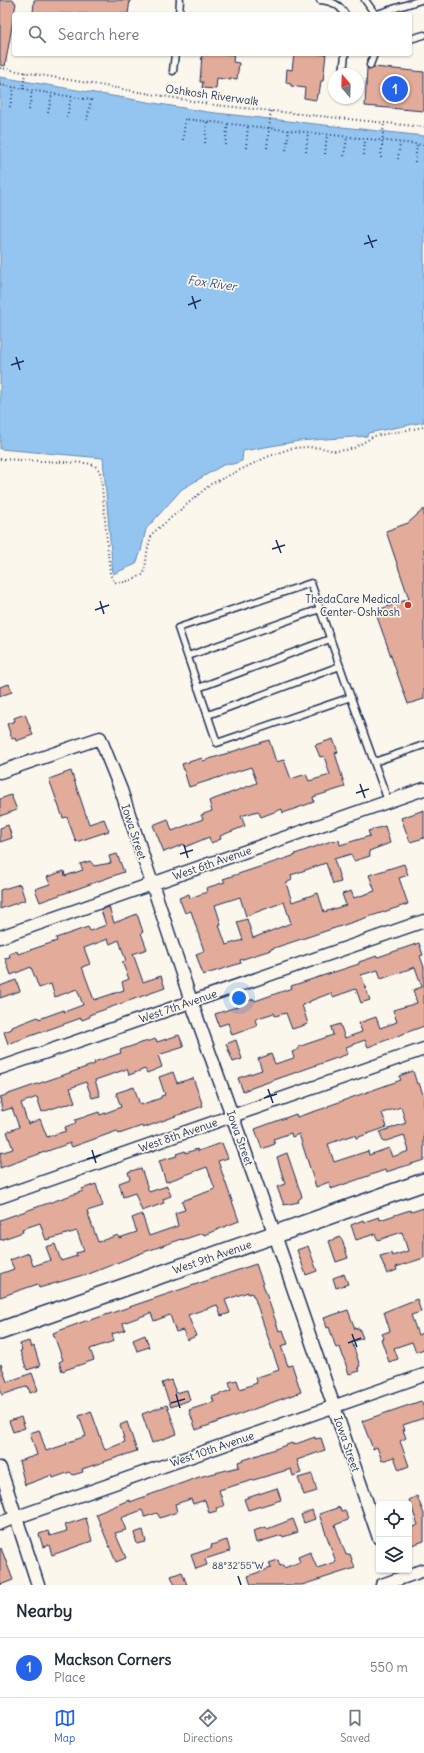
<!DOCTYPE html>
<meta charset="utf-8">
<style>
body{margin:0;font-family:Delius,sans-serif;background:#f6f6f7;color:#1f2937}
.controls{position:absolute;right:12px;bottom:12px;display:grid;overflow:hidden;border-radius:4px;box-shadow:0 1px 3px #0004}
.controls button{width:36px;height:36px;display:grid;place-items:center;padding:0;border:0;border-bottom:1px solid #e0e1e3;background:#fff;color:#1f2937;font:20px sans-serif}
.compass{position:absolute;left:328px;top:68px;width:36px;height:36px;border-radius:50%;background:#fff;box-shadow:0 1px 3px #0004;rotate:341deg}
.you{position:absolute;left:239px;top:998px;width:14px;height:14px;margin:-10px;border:3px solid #fff;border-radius:50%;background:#1a73e8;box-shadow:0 0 0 6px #1a73e833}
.badge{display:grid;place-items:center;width:26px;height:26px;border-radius:50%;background:#2563eb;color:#fff;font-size:13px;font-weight:700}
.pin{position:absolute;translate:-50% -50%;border:2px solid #fff;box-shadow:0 1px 4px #0006}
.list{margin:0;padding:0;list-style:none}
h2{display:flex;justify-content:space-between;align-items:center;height:52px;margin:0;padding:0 16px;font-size:17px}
h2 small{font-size:13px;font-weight:400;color:#747a83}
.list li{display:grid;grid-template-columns:26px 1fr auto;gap:12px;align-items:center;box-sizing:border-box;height:60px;padding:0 16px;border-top:1px solid #e0e1e3}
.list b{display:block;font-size:15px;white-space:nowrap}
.list p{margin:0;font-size:13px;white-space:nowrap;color:#747a83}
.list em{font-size:13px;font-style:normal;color:#747a83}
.icon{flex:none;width:22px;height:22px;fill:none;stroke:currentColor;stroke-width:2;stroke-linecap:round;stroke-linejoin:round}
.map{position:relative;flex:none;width:424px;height:1585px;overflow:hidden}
.search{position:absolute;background:#fff;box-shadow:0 1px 3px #0004;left:12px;right:12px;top:12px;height:44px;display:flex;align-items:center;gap:10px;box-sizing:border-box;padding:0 14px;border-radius:4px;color:#747a83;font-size:15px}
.sheet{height:112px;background:#fff}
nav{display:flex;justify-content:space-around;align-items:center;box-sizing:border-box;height:56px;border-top:1px solid #e0e1e3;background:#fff;font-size:11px;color:#747a83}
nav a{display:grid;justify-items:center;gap:2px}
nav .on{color:#2563eb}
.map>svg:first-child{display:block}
.water{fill:#94c5f0;stroke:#6489b6}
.building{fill:#e3ac9a;stroke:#1b2f5e;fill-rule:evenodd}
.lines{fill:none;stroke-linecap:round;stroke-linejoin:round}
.service-casing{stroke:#1b2f5e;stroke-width:9}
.minor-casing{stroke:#1b2f5e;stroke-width:15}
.secondary-casing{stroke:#1b2f5e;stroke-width:20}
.path{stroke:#1b2f5e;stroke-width:2;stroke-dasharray:1 3;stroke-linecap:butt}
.service{stroke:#fbf7ec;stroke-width:6}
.minor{stroke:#fbf7ec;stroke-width:12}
.secondary{stroke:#fbf7ec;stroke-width:17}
.ticks{fill:none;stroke:#1b2f5e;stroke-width:1.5}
.poi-dot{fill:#c8321e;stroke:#fbf7ec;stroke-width:1.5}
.labels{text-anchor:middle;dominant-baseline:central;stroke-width:3.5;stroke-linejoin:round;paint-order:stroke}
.street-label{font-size:11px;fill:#1b2f5e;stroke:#fbf7ec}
.poi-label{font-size:11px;fill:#1b2f5e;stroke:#fbf7ec;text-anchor:end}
.water-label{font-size:12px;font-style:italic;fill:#395482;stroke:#fbf7ec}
.ticks-label{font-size:10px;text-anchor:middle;fill:#1b2f5e;stroke:#fbf7ec;stroke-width:3.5;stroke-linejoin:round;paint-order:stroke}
</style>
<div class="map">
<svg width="424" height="1585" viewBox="0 0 424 1585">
<rect width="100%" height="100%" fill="#fbf7ec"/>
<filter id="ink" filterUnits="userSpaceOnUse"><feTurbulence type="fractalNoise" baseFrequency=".025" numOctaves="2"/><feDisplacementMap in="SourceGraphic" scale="8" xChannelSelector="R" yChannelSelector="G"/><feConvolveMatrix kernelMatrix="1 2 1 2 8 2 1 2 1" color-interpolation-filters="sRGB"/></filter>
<g filter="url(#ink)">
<!-- water -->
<path class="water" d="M0 77 207 112 424 136V422L368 433 367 436 299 441 243 451 242 461 233 464 223 465 182 489 146 529 141 551 136 564 113 574 103 458 0 449Z"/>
<!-- building -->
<path class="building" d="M0 0H14V2L16 3 5 66 0 65Z
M34 0H130L128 14H33Z
M202 54H234L233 62 239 63 237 79 231 78V80L217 78 216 89 202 88 203 82H200Z
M294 54H326L323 81H321L319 94H317L316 100 304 98 305 88 291 86V84L286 83 287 69 292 70Z
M374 67 424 72V111L365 106 367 68 370 69Z
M424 509V699L408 704 375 611 409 599 386 531 408 523Z
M9 684 12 692 0 696V687Z
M25 714 33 735 16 741 15 738 12 739 7 724 15 721 14 718Z
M333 739 338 752 335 753 345 787 313 797 314 802 283 813 282 809 261 817 258 811 241 816 245 826 220 836 221 839 211 843 209 837 185 847 184 844 164 852 153 825 168 819 172 831 203 819 201 815 212 811 209 801 257 783 251 767 189 787 182 764 202 758 203 761 269 740 276 762 284 760 291 779 306 774 309 781 330 775 324 756 320 757 315 745Z
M71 771 89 824 104 819 109 831 76 842 67 817 63 818 49 779Z
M11 795 17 810 0 816V799Z
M424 810V838L410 842 401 818Z
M8 825 12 838 0 842V828Z
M385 826 390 843 369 851 370 856 354 861 351 854 334 859 341 882 333 884 326 863 291 875 292 880 286 883 292 902 318 893 324 912 346 905 342 894 351 891 354 898 375 891 369 875 404 864 408 875 399 878 408 904 271 949V950L240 960 241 963 203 975 196 954 204 951 191 911 185 913 179 898 189 894 190 898 207 892 206 888 225 882 223 879 296 855 295 854 334 840 335 841 339 840 340 845 370 836 368 831ZM240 897 246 916 284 902 291 923 253 938 247 919 237 922 243 940 226 945 219 925 221 924 215 905Z
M117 854 124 872 40 902 35 889 50 884 47 877 64 871 65 876 83 870 80 864 90 861 94 866 111 863 109 856Z
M20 884 25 900 0 909V890Z
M109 907 114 923 137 914 143 932 141 933 147 949 133 954 143 982 161 976 165 988 89 1015 90 1017 82 1020 81 1018 8 1044 4 1032 12 1029V1027L38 1017 39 1019 64 1010V1012L83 1005 77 989 55 997 51 984 39 988 31 967 11 975 5 958 10 957 9 954 17 951 18 954 57 941 56 938 88 927 90 931 106 925 101 910ZM108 939 110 944 119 940 126 961 122 962 129 979 122 982 124 990 94 1000 82 967 90 964 84 948Z
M419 943 423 955 420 956 424 967V1026L368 1047 365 1040 346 1047 348 1054 243 1091 238 1078 262 1070 258 1059 271 1054 275 1064 294 1058 292 1052 299 1049 298 1047 333 1035 331 1027 340 1024 345 1038 362 1032 359 1023 376 1017 380 1028 397 1022 393 1010 417 1003 413 990 422 987 415 967 381 979 378 970 361 975 370 1000 361 1003 356 989 333 997 331 993 310 1001V1002L302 1005 308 1024 292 1029 286 1013 275 1016 274 1013 255 1019 257 1026 232 1035 228 1023 219 1026 215 1014 239 1006 238 1004 254 999 255 1001 292 988 291 986 359 964V962L377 956 378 957Z
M16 980 20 991 0 998V986Z
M179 1035 184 1047 158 1055 162 1067 147 1073 145 1069 129 1075 127 1069 95 1080 100 1096 92 1098 86 1082 70 1088 75 1102 66 1105V1104L42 1112 37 1097 21 1103 28 1124 40 1119 47 1137 66 1131 65 1127 76 1123 75 1120 99 1112 100 1115 121 1107 116 1093 134 1087 140 1105 161 1098V1096L165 1095 159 1077 173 1072 177 1083 193 1078 203 1106 143 1128 142 1126 119 1134 117 1131 72 1147 70 1143 0 1168V1153L13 1149 7 1132 19 1127 12 1108 2 1111 0 1097 95 1064 94 1062 121 1053 120 1050 141 1043 156 1039 157 1042Z
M236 1040 242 1059 233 1062 226 1044Z
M413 1071 417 1084 419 1083 424 1097V1160L386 1172 385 1170 331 1189 329 1182 316 1187 299 1134 292 1137 291 1133 273 1139 275 1144 262 1149 255 1129 296 1114 297 1117 328 1107V1106L401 1080 399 1076ZM401 1107 406 1123 380 1132 383 1142 404 1135 409 1151 392 1157 389 1148 369 1155 368 1151 334 1162 328 1144 350 1136 355 1135 356 1138 387 1127 382 1113Z
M222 1143 228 1158 218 1161 239 1221 204 1235 203 1233 182 1240V1239L144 1252 84 1276 83 1275 39 1288 38 1284 0 1297V1274L14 1269 10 1260 29 1253 33 1266 51 1260 46 1247 55 1244 61 1261 77 1256 76 1253 84 1251 77 1231 46 1240 40 1223 22 1229 23 1232 0 1240V1220L83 1191 82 1189 96 1184 103 1206 87 1211 98 1242 118 1235 119 1238 137 1232 132 1218 142 1214 149 1236 178 1226 175 1213 185 1210 182 1201 215 1189 207 1167 166 1182 159 1161 177 1156 176 1154 185 1151 186 1153 197 1149 198 1151Z
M287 1153 302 1197 298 1200 299 1202 284 1205 277 1187 285 1184 277 1157Z
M141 1168 149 1192 167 1186 171 1196 163 1199 164 1203 142 1211 135 1193 123 1197 119 1183 130 1179 128 1172Z
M424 1208V1258L396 1267 397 1270 387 1274 380 1256 391 1253 392 1256 408 1251 402 1232 378 1240 375 1234 356 1240 351 1225 363 1220 364 1222 379 1217 380 1220 410 1210 411 1212Z
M341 1237 348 1258 336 1262 329 1241Z
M308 1246 317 1271 306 1275 297 1250Z
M256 1264 279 1331 283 1330 288 1344 281 1346 288 1366 292 1365 301 1392 196 1430 189 1410 214 1402 212 1397 231 1390 229 1382 237 1380 240 1389 257 1383 255 1378 279 1370 254 1296H253L252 1293 248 1294V1292L225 1300 230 1313 221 1316 217 1305 188 1315 196 1336 187 1340 183 1330 176 1332 170 1315 154 1321 151 1313 123 1323 125 1330 112 1334 114 1341 90 1349 94 1360 62 1371 59 1362 63 1360 53 1333 88 1320V1321Z
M344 1274 348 1284 336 1288 333 1278Z
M417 1299 421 1312 411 1315 418 1335 422 1333 424 1340V1349L416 1352 412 1342 394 1348 398 1359 389 1362 381 1339 384 1338 382 1334 390 1331 384 1312Z
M348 1310 355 1329 359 1328 363 1338 352 1342 360 1366 358 1367 360 1371 349 1374 340 1347 336 1348 329 1327 327 1328 324 1318Z
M145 1335 149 1347 137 1351 133 1340Z
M29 1341 31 1348 34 1346 40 1366 27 1370 20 1351 22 1350 20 1344Z
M1 1364 7 1382 32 1373 38 1390 30 1393 28 1386 2 1395 0 1389V1365Z
M171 1380 176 1393 187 1390 190 1400 171 1407 162 1383Z
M421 1401 424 1408V1418L403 1425 405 1430H403L406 1438 400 1441 409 1466 399 1470 394 1457 382 1461 377 1447 373 1449 362 1421Z
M167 1405 177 1434 152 1443 142 1414Z
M91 1411 105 1450 125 1442 120 1425 127 1422 137 1451 82 1469 83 1472 73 1475 70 1472 53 1478 52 1475 25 1485 19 1461 37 1455 30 1433 39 1430 46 1451 67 1444 66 1443 86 1436 79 1416Z
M21 1417 25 1428 13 1432 9 1421Z
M315 1437V1439L321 1438 325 1450 297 1460 301 1473 293 1476 291 1469 219 1490 224 1506 216 1508 217 1511 209 1513 205 1500 193 1504 191 1499 175 1504 177 1512 160 1518 157 1513 145 1517 142 1510 121 1518 126 1530 115 1533 126 1558 116 1562 96 1514 129 1500 130 1502 199 1477 239 1467 238 1462 292 1443 293 1445Z
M312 1474 317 1491 304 1495 298 1478Z
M277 1488 281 1500 248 1510 244 1499Z
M417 1496 424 1514V1541L409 1546V1529L418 1525 409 1500Z
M340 1507 341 1511 345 1510 348 1520 335 1525 346 1555 350 1554 355 1568 302 1585H251L248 1576 271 1568 269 1563 278 1560 280 1566 283 1565 284 1568 300 1562 298 1557 310 1552 317 1568 336 1562 319 1514Z
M312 1510 315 1519 304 1523 301 1515Z
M86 1518 92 1541 52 1555 49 1545 43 1547 39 1534 48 1531 50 1536 67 1531 65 1525Z
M293 1519 298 1532 283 1537 282 1535 256 1543 253 1531 266 1527 267 1529Z
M143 1530 146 1542 137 1544 134 1533Z
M227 1540 230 1551 205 1559 207 1565 196 1569 191 1555 212 1548 211 1545Z
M1 1548 13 1580 0 1585V1549Z
M182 1572 187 1585H175L171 1576Z"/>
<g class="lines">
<!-- service casing -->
<g class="service-casing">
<path id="service" d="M320 0C331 1 339 4 345 14
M365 0 375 14
M179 14 180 0
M377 14 421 0
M410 39 424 35
M370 65 374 54
M173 71 175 54
M343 74 345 54
M188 656 320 609
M198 688 330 639
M351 697 217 743 178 628 311 583C336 656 362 729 388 801
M208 715 340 666
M374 762 424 745"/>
</g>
<!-- minor casing -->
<g class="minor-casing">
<path id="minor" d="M0 772 100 738 121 790 191 1001 275 1235 379 1538
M0 937 424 789
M0 1068 424 921
M0 1197 424 1049
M0 1468 38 1585
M0 1523 424 1375
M382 1585 424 1570"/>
</g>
<!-- secondary casing -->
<g class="secondary-casing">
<path id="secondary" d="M0 1331 424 1182"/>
</g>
<!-- path -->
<path class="path" d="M0 68 215 105 424 127
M0 85 91 100 87 120
M23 89 25 72
M10 107 14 87
M29 110 32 90
M48 113 52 94
M67 117 71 97
M183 140 185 119 424 145
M205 143 207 121
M225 145 228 123
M246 148 248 126
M267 148 271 111
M286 150 289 130
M306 152 308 132
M325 154 327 134
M364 155 365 139
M344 156 347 137
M381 158 384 122
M398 159 400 143
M415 162 417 144
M0 459 85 463C94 464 99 467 101 476L110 574 114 582C125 584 134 579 144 574 147 560 146 546 153 533L211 484 267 457 292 448 307 447 322 448 334 451 346 450 354 448 374 436 424 427"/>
<!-- service -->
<use href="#service" class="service"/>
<!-- minor -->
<use href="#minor" class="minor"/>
<!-- secondary -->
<use href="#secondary" class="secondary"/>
</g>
</g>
<!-- ticks -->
<path class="ticks" d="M368 235 373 248M364 244 377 240M192 296 196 309M188 305 201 300M16 357 20 370M11 365 24 361M276 540 281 553M272 549 285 545M100 601 104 614M95 610 109 605M360 784 365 798M356 793 369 789M184 845 188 858M180 854 193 850M268 1089 273 1103M264 1098 277 1094M92 1150 96 1163M87 1159 101 1155M352 1334 357 1347M348 1343 361 1338M176 1394 180 1408M171 1403 185 1399M238 1576 241 1585"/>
<!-- markers -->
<circle class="poi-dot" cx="408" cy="605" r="4"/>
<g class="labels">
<!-- street labels -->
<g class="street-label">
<text transform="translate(212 95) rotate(8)">Oshkosh Riverwalk</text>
<text transform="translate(134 832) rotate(72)">Iowa Street</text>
<text transform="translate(212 863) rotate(-19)">West 6th Avenue</text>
<text transform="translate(178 1006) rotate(-19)">West 7th Avenue</text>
<text transform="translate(178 1135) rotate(-19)">West 8th Avenue</text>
<text transform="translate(240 1138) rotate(70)">Iowa Street</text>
<text transform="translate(212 1257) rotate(-19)">West 9th Avenue</text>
<text transform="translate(347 1444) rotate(71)">Iowa Street</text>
<text transform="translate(212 1449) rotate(-19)">West 10th Avenue</text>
</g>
<!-- poi labels -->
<g class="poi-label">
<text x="400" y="599">ThedaCare Medical<tspan x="400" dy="13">Center-Oshkosh</tspan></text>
</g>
<!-- water labels -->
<g class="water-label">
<text transform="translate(212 283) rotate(8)">Fox River</text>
</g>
</g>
<g class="ticks-label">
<text x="238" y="1569">88°32'55"W</text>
</g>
</svg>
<div class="controls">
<button><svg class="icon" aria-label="locate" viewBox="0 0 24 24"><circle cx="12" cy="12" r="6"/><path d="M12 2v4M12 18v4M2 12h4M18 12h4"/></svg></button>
<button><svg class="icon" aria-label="layers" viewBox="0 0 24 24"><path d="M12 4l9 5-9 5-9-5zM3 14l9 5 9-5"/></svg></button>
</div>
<svg class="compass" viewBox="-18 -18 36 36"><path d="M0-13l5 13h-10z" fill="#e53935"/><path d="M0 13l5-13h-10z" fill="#747a83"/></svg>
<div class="you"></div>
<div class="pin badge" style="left:395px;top:89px">1</div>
<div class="search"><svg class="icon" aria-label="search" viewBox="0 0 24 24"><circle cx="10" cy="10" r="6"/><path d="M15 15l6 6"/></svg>Search here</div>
</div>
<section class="sheet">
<h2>Nearby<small></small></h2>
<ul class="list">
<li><span class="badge">1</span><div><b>Mackson Corners</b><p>Place</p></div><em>550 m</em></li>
</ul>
</section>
<nav>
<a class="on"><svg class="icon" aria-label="map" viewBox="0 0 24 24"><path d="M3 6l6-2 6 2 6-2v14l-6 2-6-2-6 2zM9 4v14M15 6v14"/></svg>Map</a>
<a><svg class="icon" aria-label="directions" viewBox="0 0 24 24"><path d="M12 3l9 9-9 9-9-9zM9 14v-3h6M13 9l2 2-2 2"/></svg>Directions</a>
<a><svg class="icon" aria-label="saved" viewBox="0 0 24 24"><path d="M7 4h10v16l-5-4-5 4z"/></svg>Saved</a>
</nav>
